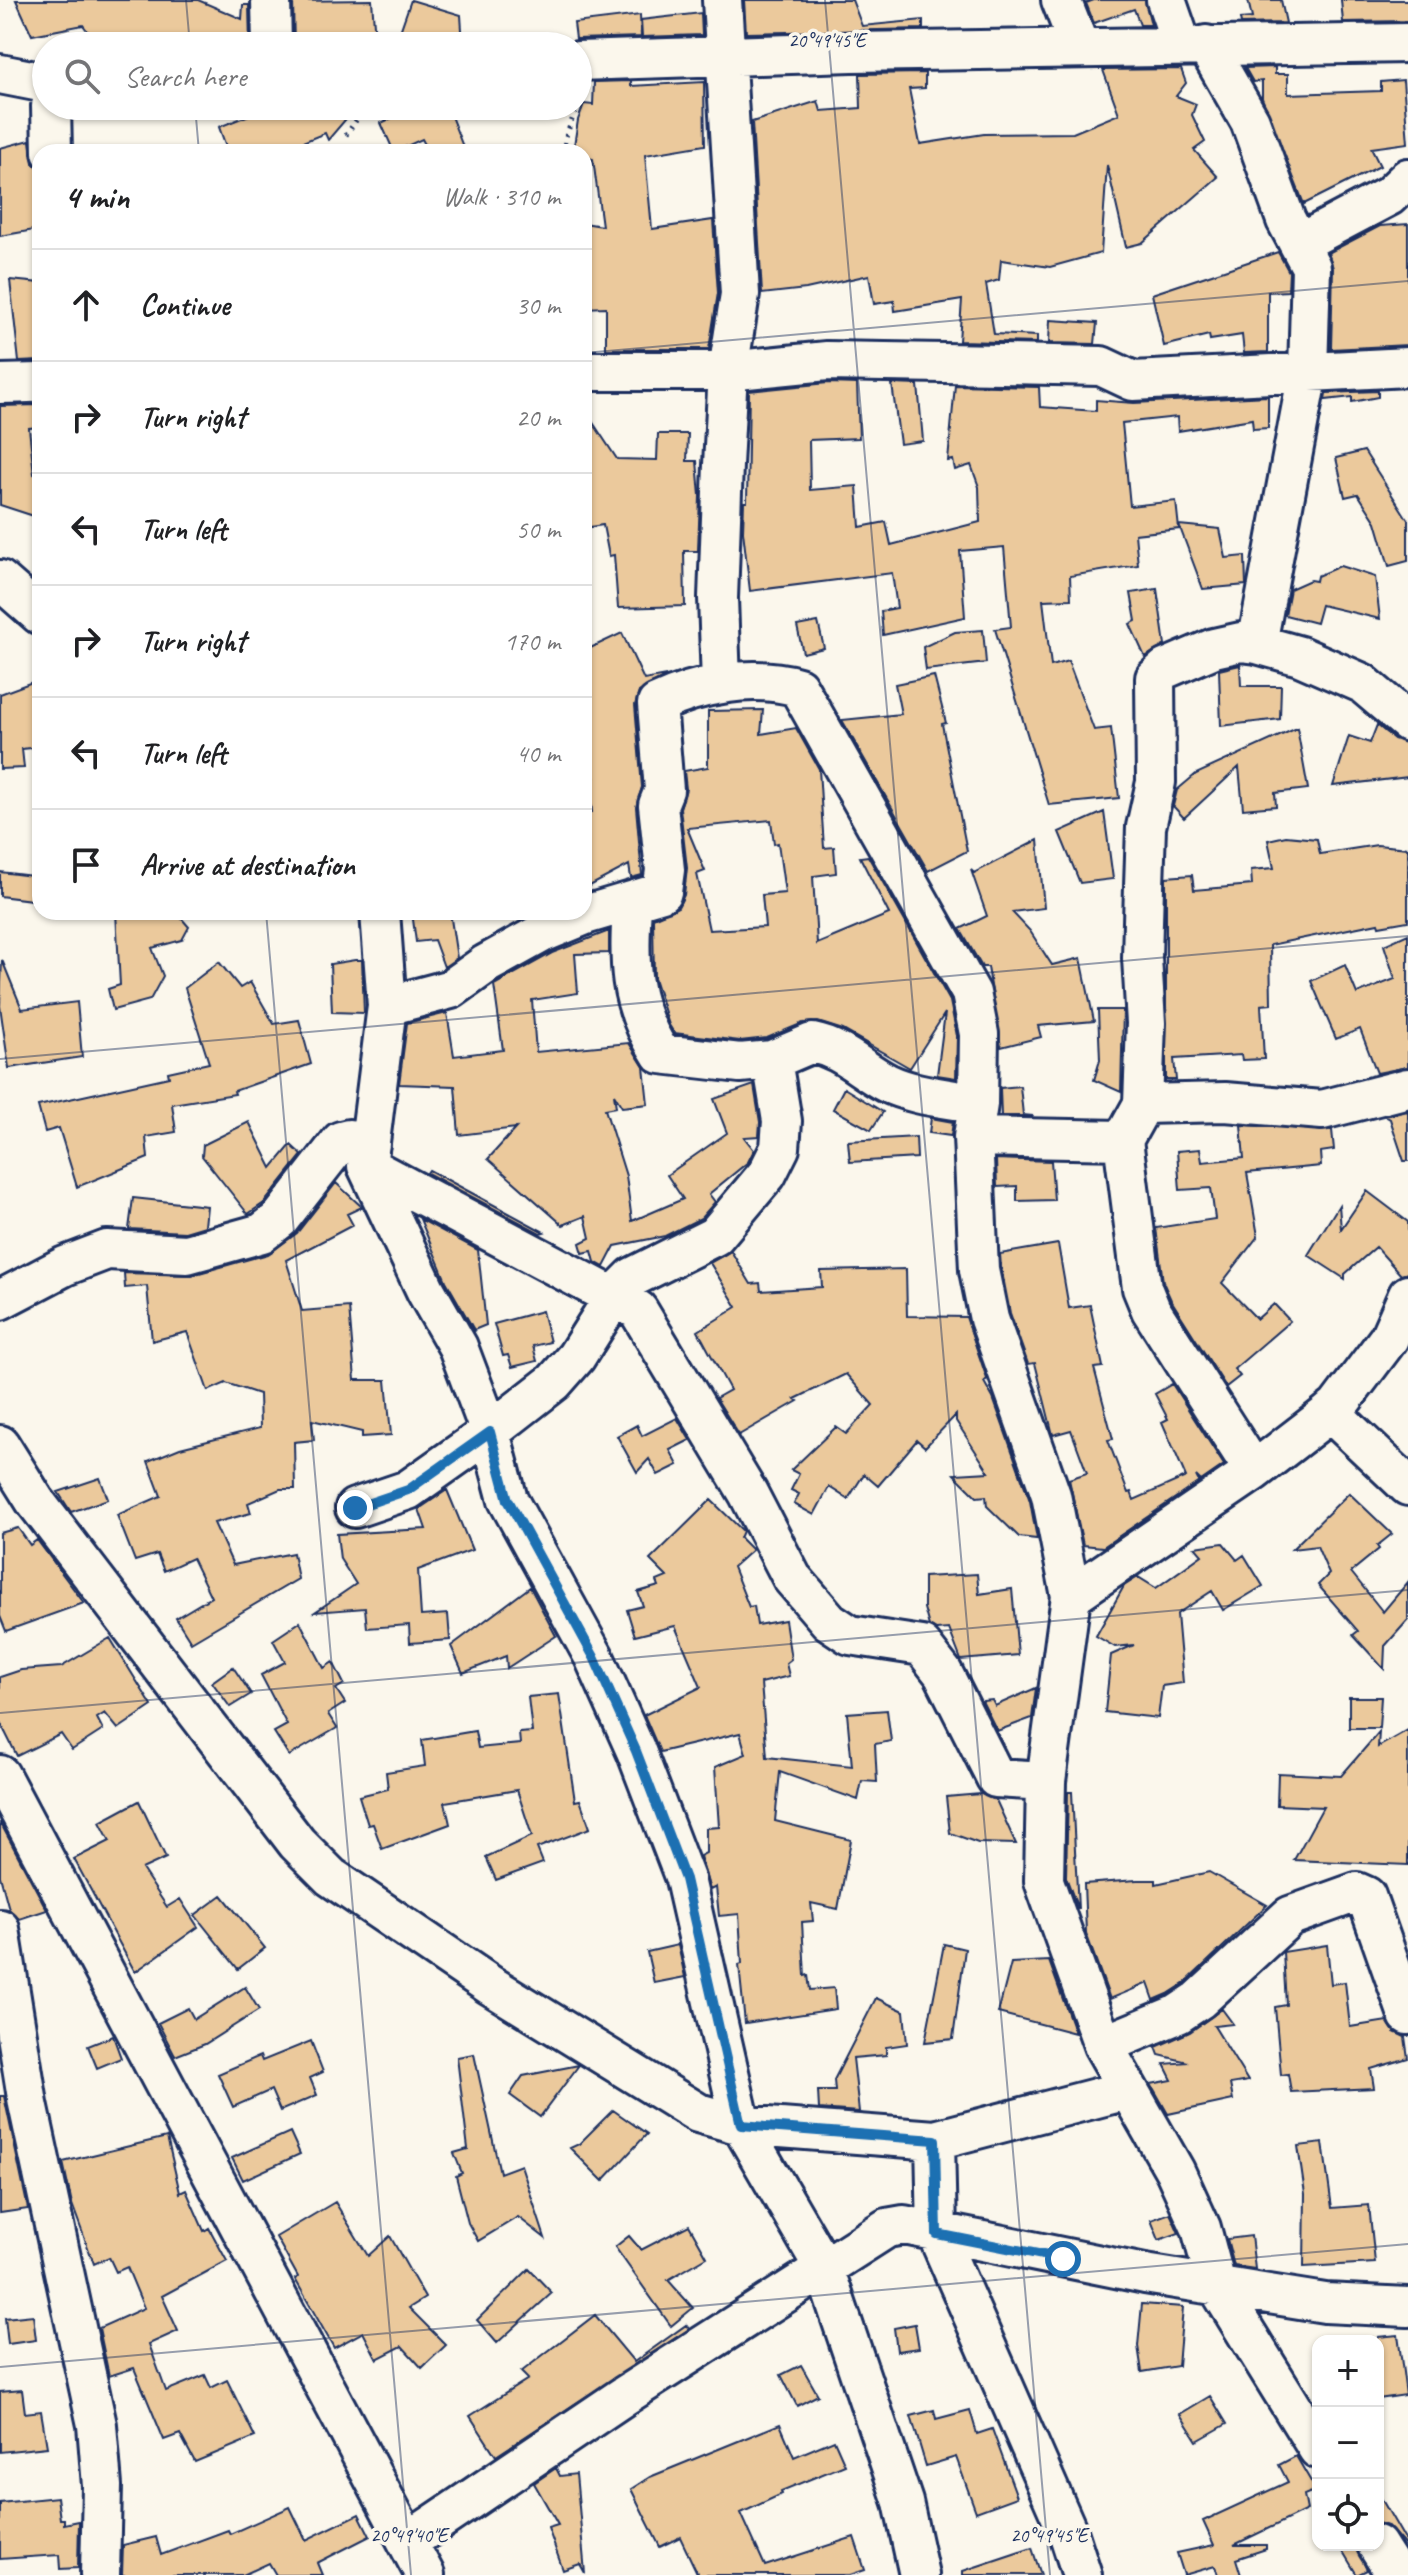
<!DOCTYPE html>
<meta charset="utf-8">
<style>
body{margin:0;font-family:Caveat,sans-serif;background:#f2f2f2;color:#202124}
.controls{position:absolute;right:24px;bottom:24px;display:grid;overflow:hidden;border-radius:16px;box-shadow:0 2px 6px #0004}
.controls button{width:72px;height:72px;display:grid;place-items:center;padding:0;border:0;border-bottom:2px solid #e0e0e0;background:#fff;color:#202124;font:40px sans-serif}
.stop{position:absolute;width:24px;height:24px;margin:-18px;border:6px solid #1f6fb2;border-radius:50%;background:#fff}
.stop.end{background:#1f6fb2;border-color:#fff;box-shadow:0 2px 8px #0008}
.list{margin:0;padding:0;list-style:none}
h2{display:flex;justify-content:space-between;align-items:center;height:104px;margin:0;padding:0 32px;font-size:34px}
h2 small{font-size:26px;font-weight:400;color:#757577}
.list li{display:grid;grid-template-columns:52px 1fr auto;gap:24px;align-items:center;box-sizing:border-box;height:112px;padding:0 32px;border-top:2px solid #e0e0e0}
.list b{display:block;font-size:30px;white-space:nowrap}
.list em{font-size:26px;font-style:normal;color:#757577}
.icon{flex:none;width:44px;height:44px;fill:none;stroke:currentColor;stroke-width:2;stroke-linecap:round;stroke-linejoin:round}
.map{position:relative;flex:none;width:1408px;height:2575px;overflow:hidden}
.search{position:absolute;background:#fff;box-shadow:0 2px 6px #0004;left:32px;top:32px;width:560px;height:88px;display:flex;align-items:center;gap:20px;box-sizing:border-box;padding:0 28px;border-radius:44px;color:#757577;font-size:30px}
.panel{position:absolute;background:#fff;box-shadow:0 2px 6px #0004;left:32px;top:144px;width:560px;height:776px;border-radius:24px}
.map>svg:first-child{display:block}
.building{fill:#ebc99c;stroke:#1b2f5e;stroke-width:2;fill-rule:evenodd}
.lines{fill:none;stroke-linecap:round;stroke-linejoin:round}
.minor-casing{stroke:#1b2f5e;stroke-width:44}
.path{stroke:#1b2f5e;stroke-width:5;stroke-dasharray:2 6;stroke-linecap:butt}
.minor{stroke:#fbf7ec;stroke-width:38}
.route{stroke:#1f6fb2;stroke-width:10}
.ticks{fill:none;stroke:#1b2f5e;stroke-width:2;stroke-opacity:0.45}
.ticks-label{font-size:20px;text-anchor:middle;fill:#1b2f5e;stroke:#fbf7ec;stroke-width:7;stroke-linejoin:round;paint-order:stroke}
</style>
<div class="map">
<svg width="1408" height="2575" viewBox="0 0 1408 2575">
<rect width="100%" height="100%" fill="#fbf7ec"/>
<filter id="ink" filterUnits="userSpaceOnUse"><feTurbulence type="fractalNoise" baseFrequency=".0125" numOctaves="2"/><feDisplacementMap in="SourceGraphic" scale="16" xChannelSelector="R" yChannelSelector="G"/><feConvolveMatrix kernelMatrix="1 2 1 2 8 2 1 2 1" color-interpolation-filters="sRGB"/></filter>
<g filter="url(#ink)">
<!-- building -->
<path class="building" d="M16 0H198L242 19 243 5H249L250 46H99L83 25 32 35Z
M372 0 375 39 359 34V46H294L293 1Z
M411 0 461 15 463 46H395Z
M744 0H852L862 26 923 20V29L746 33Z
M1094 0H1145L1151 25H1140L1134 9 1094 23 1086 3Z
M1248 0H1281L1286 23 1241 24 1240 19 1252 18Z
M1341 0H1408V21L1343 22Z
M701 13 702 35 642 37 641 20Z
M640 15 641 37 576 39 574 23Z
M1275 67V74H1288V94L1381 91V82L1403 80 1408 143 1371 148 1380 166 1304 204 1262 98V81L1253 82 1245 68Z
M1181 69 1186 83 1176 96 1196 104 1192 115 1205 142 1194 150 1218 177 1142 243 1126 247 1107 165 1101 253 1050 267 1001 260 999 280 986 284 994 334 1037 336V343L959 341 962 300 895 311 894 301 874 304 869 275 806 289 762 294 752 122 818 101 821 111 861 108 860 74 925 73V88L909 89 920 144 984 134 1073 133 1119 114 1103 70Z
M631 81V86L704 82 705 145 645 155 652 229 713 220 718 293 709 349H606V307L584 308V223L602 226 593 159 584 157V152H573L578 120 584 104 593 105 594 82Z
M272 106H357L328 140 325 133 278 152H228L219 127Z
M418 106H447L465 152H429L422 139 394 152 381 123Z
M30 140 33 163 40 170V229L0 236V148Z
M1408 224V345L1331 349 1333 268 1328 253 1380 226Z
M1278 252 1289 272 1288 291 1268 292V352L1244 353 1242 335 1210 340 1209 335 1164 346 1152 294Z
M10 280 40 283V361L19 362Z
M1050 320 1097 323 1095 344 1049 343Z
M828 383 857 384 859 438 809 440 810 490 857 486 860 527 886 522 891 545 980 522 979 487 971 465 955 470 953 460 948 461 955 385 1039 387 1040 407 1096 411V400L1134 403 1268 396V428L1253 429 1252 419 1178 431 1177 417 1122 423 1130 506 1176 501 1179 529 1135 534 1138 565 1070 576 1071 599 1043 600 1051 666 1068 661 1094 730 1111 728 1119 798 1049 805 995 629 1011 627 1004 547 960 551 965 617 883 635 881 611 897 608 892 573 750 591 743 531 744 502H747L749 391Z
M892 384 918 385 923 441 900 444Z
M1378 391V397L1352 402V397L1325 400 1326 393Z
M40 405V427L29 428 34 474 40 473V518L0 505V406Z
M584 409 617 459 657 460 658 434H688L687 461H697L700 496 698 551H684L685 606 618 608 614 555 609 556 603 525 584 528Z
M1364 451 1408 520V561L1389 566 1376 522 1358 494 1345 497 1336 458Z
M1179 525 1220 529 1226 558 1245 556 1246 585 1203 589Z
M1340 566 1375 577 1380 619 1321 605 1316 623 1285 615 1290 589 1310 580 1316 581 1317 576Z
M1157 589 1165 645 1145 657 1130 624 1136 621 1131 593Z
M818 622 824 648 803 653 797 626Z
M983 630 986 663 926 670 923 647 955 632Z
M622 633 644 680 666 676 639 692 635 705 642 787 636 807 642 875 631 878 629 865 584 889V813L592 812 588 778 594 777 584 749V651Z
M1240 665 1241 686H1281L1280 719 1221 726 1219 670Z
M934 676 946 723 942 724 967 851 928 871 842 720 901 714 895 684Z
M35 681 40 697V747L22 749 24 768 0 769V694Z
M763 710 761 734 796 728 819 769 824 848 834 847 836 873 813 876 817 944 889 914 860 857 868 856 950 1001 957 1036 956 1078 937 1075 945 1013 910 1068 843 1030 818 1022 803 1023 767 1038 740 1041 674 1033 669 1025 654 978 653 918 678 907 684 895 687 868 680 808 686 789 684 771 708 767V711ZM771 820 774 844 778 843 785 893 762 895 765 927 709 930 697 874 705 871 687 828Z
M1377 725 1394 739 1408 743V777L1333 786 1349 736 1370 743Z
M1297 728 1308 789 1275 793 1276 806 1243 809 1239 767 1184 818 1173 806 1177 790 1196 774Z
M1104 812 1113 879 1080 883 1059 832Z
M1286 836 1317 839 1320 854 1377 845 1408 848V921L1379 926 1378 923 1270 945 1271 1004 1261 1005 1264 1059 1242 1060 1241 1055 1174 1059 1176 1080H1166V877L1192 875 1194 890 1252 885 1251 870 1274 868 1268 840Z
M1038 840 1044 908 1012 912 1030 931 1052 965 1081 958 1094 1021 1038 1026 1041 1037 1001 1047 988 967H982L960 929 987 916 971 870 974 873Z
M0 872 40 877V901L0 896Z
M116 912H176L189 927 182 940 152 948 163 976 150 1000 113 1010 108 989 120 985Z
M412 912H450L457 958 444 967 434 940 416 942Z
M609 931V953L575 954 578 993 532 1000 536 1052 629 1043 644 1067 648 1104 622 1107 614 1094 616 1107 605 1109 626 1176 632 1221 683 1199 667 1175 727 1133 714 1099 754 1085 760 1122 759 1136 744 1137 754 1150 748 1162 709 1194 715 1202 701 1218 665 1236 615 1246 604 1267 595 1262 592 1251 583 1253 580 1243 590 1238 585 1216 563 1225 488 1159 516 1128 459 1135 455 1086 399 1084 407 1023 447 1013 454 1056 503 1050 494 985 552 953Z
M1408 934V1067L1377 1073 1360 1029 1336 1039 1311 981 1345 965 1357 994 1395 979 1384 945Z
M2 960 22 1009 77 1002 82 1057 9 1068 0 1006Z
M355 960H362L364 1013 332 1012 330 964Z
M219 962 240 988 250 982 274 1024 299 1020 311 1064 234 1091 235 1094 172 1104 176 1132 146 1137 148 1158 77 1187 59 1128 45 1132 38 1106 169 1077 168 1072 209 1063 185 988Z
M1098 1010H1123L1121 1092 1094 1080 1100 1060Z
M1020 1086 1023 1115 1033 1116H1001L1000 1088Z
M844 1088 883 1112 871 1130 833 1109Z
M1408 1111V1161H1404L1390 1119 1385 1116Z
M931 1118 953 1122 951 1136 929 1133Z
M249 1122 272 1168 291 1145 302 1155 264 1203 248 1214 202 1156 203 1145Z
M1241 1125 1332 1130 1334 1150 1320 1152 1321 1166 1247 1173 1258 1236 1222 1283 1257 1319 1274 1304 1290 1321 1234 1369 1240 1376 1226 1387 1171 1300 1163 1282 1156 1228 1215 1219 1211 1188 1180 1190 1177 1151 1200 1149 1202 1162 1244 1158Z
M916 1137 917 1158 850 1162 848 1141Z
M996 1159 1051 1161 1054 1200 1017 1201V1186L997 1187Z
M429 1170 481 1198 544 1232 540 1233 427 1173Z
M336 1183 362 1207 347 1214 353 1225 286 1260 302 1311 349 1307 355 1380H386L391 1435 362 1437V1432L312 1420 314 1440 294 1442 295 1489H280L248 1503 251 1513 214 1523 233 1565 293 1553 298 1579 191 1642 176 1618 211 1597 192 1558 164 1571 157 1554 135 1561 117 1515 161 1496 148 1461 180 1448 260 1428 259 1394 226 1383 208 1391 187 1332 152 1341 147 1286 125 1288 124 1273 192 1275 268 1254 297 1233Z
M1367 1191 1408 1222V1273L1401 1275 1376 1247 1345 1274V1279L1308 1255 1339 1205 1341 1229Z
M133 1198 207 1206 205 1226 185 1232 129 1229Z
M420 1219 478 1250 486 1325 474 1330 446 1281Z
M1058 1244 1069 1308 1090 1305 1103 1367 1094 1368 1113 1439 1108 1440 1128 1493 1131 1492 1134 1500 1186 1477 1162 1422 1168 1419 1155 1394 1172 1384 1224 1465 1201 1481 1196 1476 1199 1482 1103 1547 1083 1545 1069 1479 1087 1473 1071 1430 1053 1435 1035 1363 1028 1364 1010 1313 1001 1267 1000 1254Z
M731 1251 751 1284 760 1283 761 1291 822 1287 821 1271 906 1269 907 1316 966 1317 987 1379 984 1382 993 1398 1030 1501 1037 1539 1019 1537 987 1506 986 1496 977 1497 954 1474 989 1472 956 1421V1415L925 1447 917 1440 878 1486 864 1474 848 1499 829 1487 814 1515 794 1504 799 1494 791 1490 799 1474 791 1470 836 1427 846 1434 873 1405 846 1374 795 1399 798 1401 739 1435 716 1398 730 1390 698 1331 737 1307 710 1263Z
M542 1311 550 1342 533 1346 537 1361 512 1367 508 1355 503 1356 494 1324Z
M677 1418 690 1440 670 1450 678 1465 658 1475 649 1459 637 1472 617 1436 637 1425 642 1436Z
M100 1478 108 1499 71 1512 58 1492Z
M447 1490 472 1550 418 1570 421 1616 448 1614 450 1640 410 1643 409 1625 367 1628 365 1608 315 1612 356 1584 340 1559 337 1534 426 1529 419 1509Z
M1349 1493 1392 1534 1377 1546 1379 1549 1351 1572 1383 1612 1408 1582V1620L1385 1646 1384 1669 1353 1635 1358 1631 1318 1585 1329 1574 1317 1546 1292 1549Z
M711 1500 743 1531 740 1538 752 1550 733 1567 749 1607 754 1606 757 1625 785 1620 791 1659 786 1663 789 1676 761 1683 767 1757 852 1766 847 1713 887 1710 891 1741 875 1744 877 1782 862 1781 858 1800 780 1772 775 1821 851 1840 838 1909 811 1903 813 1921 802 1922 805 1976 808 1975 810 1990 834 1988 836 2009 745 2023 739 1965 742 1964 739 1914 719 1916 716 1887 710 1890 700 1856 706 1853V1828L719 1827 715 1767 746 1754 740 1733 660 1752 644 1715 701 1687 675 1626 635 1636 627 1610 643 1606 638 1592 659 1586 657 1581 667 1577 650 1560Z
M18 1528 30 1545 37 1540 84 1603 6 1631 0 1616V1533Z
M1223 1543 1237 1560 1244 1555 1263 1586 1223 1610 1212 1591 1177 1614 1183 1683 1162 1686 1158 1718 1105 1712 1111 1655 1134 1645 1115 1647 1096 1636 1124 1586 1138 1577 1156 1588 1202 1555 1195 1547Z
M977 1574 979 1594 1012 1589 1018 1655 961 1660 949 1629 936 1630 929 1626 924 1608V1577Z
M530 1587 556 1636 507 1668 506 1656 463 1673 451 1646Z
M300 1622 324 1668 333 1662 344 1684 336 1689 345 1703 328 1714 337 1728 289 1756 274 1732 287 1725 261 1675 285 1662 273 1640Z
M110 1638 152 1706 118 1729 105 1713 97 1718 103 1730 72 1750 61 1734 17 1756 0 1722V1677L21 1670 61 1667Z
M233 1667 251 1694 230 1707 212 1682Z
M1036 1688 1032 1718 997 1731 982 1701 992 1700 995 1706Z
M559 1694 575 1801 580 1800 590 1828 537 1848 543 1863 496 1880 486 1857 532 1836 517 1790 445 1802 450 1824 382 1849 373 1824 368 1825 359 1796 388 1789 386 1772 425 1766 422 1740 475 1731 478 1748 520 1744 519 1733 532 1732 528 1697Z
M1349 1697H1381L1379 1728H1349Z
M1408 1730V1865L1294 1860 1323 1807 1277 1805 1278 1773 1341 1776 1379 1732 1378 1747Z
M1068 1792H1072L1078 1909 1066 1877Z
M981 1794 996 1800 1016 1844 978 1843 950 1833 946 1797Z
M139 1801 166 1858 142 1869 167 1907 180 1899 198 1927 135 1972 74 1859 110 1841 100 1822Z
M0 1822 47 1910 19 1919 9 1909 0 1876Z
M1209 1872 1267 1905 1185 1983 1168 1994 1154 2000 1148 1983 1110 1999 1086 1933 1084 1884 1137 1880H1156V1884Z
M222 1895 265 1948 238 1969 195 1915Z
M944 1944 965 1949 953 2039 925 2042Z
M678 1945 685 1977 654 1983 647 1952Z
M1327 1945 1331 1984 1345 1982 1350 2027 1387 2021 1394 2032 1405 2037 1408 2058 1371 2069 1374 2088 1291 2092 1288 2074 1281 2075 1275 2007 1286 2005 1283 1952Z
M1049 1961 1075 2033 998 2013 1011 1963Z
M245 1987 259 2010 205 2044 175 2056 158 2023 188 2008 194 2019Z
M876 1998 904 2011 907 2044 886 2047V2055L853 2058 859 2112 819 2109 818 2091H835L834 2080Z
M1222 2009 1233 2024 1214 2026 1248 2081 1230 2084 1233 2100 1168 2114 1151 2084 1172 2080 1164 2064 1188 2062 1159 2055 1156 2047 1190 2032Z
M113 2036 121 2058 97 2068 88 2046Z
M311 2041 323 2072 310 2078 317 2095 280 2111 271 2090 233 2107 218 2074 260 2056 262 2061Z
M474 2054 500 2173 521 2165 545 2238 518 2217 478 2241 468 2223 456 2176 462 2173 454 2153 468 2149 457 2057Z
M579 2065 540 2117 510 2095 523 2076Z
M0 2096H4L28 2209 0 2213Z
M613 2110 647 2134 603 2181 570 2148 579 2144Z
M290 2132 300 2154 243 2180 232 2158Z
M167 2137 180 2193 186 2190 204 2231 209 2228 227 2261 162 2296 178 2331 149 2344 166 2391 205 2375 211 2388 227 2380 255 2437 195 2462 180 2434 164 2440 134 2368 109 2376 99 2328 144 2308 127 2267 116 2272 109 2257 94 2264 72 2204 63 2162Z
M1323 2143 1332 2208 1369 2205 1375 2263 1304 2267 1305 2194 1298 2146Z
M335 2202 368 2256 390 2236 425 2298 409 2308 446 2345 422 2368 402 2346 377 2359 363 2332 334 2348 295 2279 298 2277 276 2237Z
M1170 2213 1179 2233 1159 2240 1151 2220Z
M689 2225 707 2257 668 2280 693 2308 671 2326 615 2247 629 2236 641 2250Z
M1251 2236 1255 2269 1234 2266 1227 2239Z
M529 2269 552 2293 497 2343 477 2320Z
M1142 2304 1183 2307 1178 2366 1142 2372 1138 2346Z
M33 2315 36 2340 8 2344 5 2318Z
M595 2315 634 2362 686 2325 689 2329 496 2456 470 2416 528 2379 521 2372Z
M915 2324 919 2348 897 2351 894 2328Z
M1398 2335 1406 2395 1378 2399V2337Z
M801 2365 818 2395 797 2406 781 2375Z
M22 2390 25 2413 41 2411 47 2447 0 2452V2392Z
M1210 2396 1227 2424 1197 2441 1180 2414Z
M934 2410 936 2419 970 2410 977 2434 992 2429 1017 2497 976 2512 956 2457 926 2466 911 2416Z
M780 2424 794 2457 834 2440 845 2465 781 2491 782 2494 741 2513 765 2566 854 2537 865 2570 850 2575H698L680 2537 660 2547 631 2489 650 2477Z
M1296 2456 1316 2490 1304 2495 1307 2510 1234 2545H1266V2549L1236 2559 1241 2575H1218L1215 2566 1184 2575 1177 2553 1214 2545 1203 2521 1288 2482 1279 2465Z
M556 2468 560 2476 576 2474 585 2573 580 2564 563 2570 548 2528 558 2525 534 2483Z
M1378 2493 1408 2545V2549L1388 2526 1378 2523Z
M57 2497 60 2519H64V2524L79 2521 78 2568 60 2569 59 2555 0 2559V2503Z
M290 2507 306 2540 359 2514 370 2536 317 2563 322 2575H276L269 2563 243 2575H122L123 2545 156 2537 161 2555 228 2530 230 2534Z
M1339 2545H1355L1367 2570 1357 2575Z
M1032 2548 1041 2575H963V2571Z"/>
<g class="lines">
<!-- minor casing -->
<g class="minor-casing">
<path id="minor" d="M271 0 272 46
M1061 0 1080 48
M1166 0 1182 46
M1206 45 1250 121 1286 220 1311 267 1308 372 1257 644
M578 61 852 52 1408 43
M0 74 46 83
M51 106 52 152
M1300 243 1389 196 1408 178
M584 371H728L827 361 1002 364 1101 366 1133 381 1408 367
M0 384 40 383
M0 580 40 615
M721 684 718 598 723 465 728 371 740 294 722 0
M632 902C629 962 627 1002 661 1054L740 1063 772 1060 812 1043C843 1049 860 1069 887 1083 914 1096 949 1098 978 1104
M380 912 387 1006 367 1166 426 1291 458 1347 490 1432 508 1500 594 1657 636 1751 685 1879 741 2125 824 2268 903 2502 919 2575
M387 1006 451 989 486 964 542 933 588 914 662 892 665 870 658 805 664 790 657 704C699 684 753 674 798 687L971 993 979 1034 978 1104 973 1137 979 1270 989 1319 1051 1495 1071 1596 1046 1781 1044 1881 1103 2045 1175 2171 1201 2228 1216 2284 1318 2449
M1143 1104 1225 1102 1322 1110 1408 1088
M973 1137 1123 1140
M367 1166 638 1310 748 1493 792 1578 829 1621 850 1635 922 1646 943 1673 996 1778 1046 1781
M0 1300 65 1266 107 1250 187 1254 262 1233 280 1219 341 1141 349 1139 370 1144
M1330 1412 1408 1486
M0 1445 35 1501 297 1843 331 1877 490 1985 698 2113 741 2125 935 2140 1127 2090
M1254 1471 1151 1310 1142 1288 1123 1140 1143 1104 1146 1023 1142 958 1144 886 1146 827 1156 782 1155 678 1165 669 1214 648 1241 642 1257 644 1300 656 1362 683 1408 722
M355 1508 408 1490 490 1432 554 1382 576 1357 615 1295 633 1277 715 1236 767 1174 780 1148 782 1121 772 1060
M1071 1596 1254 1471 1337 1407 1389 1338 1408 1295
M0 1775 425 2575
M0 1929 28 2104 97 2425 102 2486 100 2575
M1103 2045 1178 2014 1199 2000 1290 1916 1357 1892 1366 1896 1408 2015
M935 2140 937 2234 1069 2535 1082 2575
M409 2541 624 2396 887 2228 904 2225 1145 2274 1325 2303 1408 2307
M1377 2545 1396 2575"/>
</g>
<!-- path -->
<path class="path" d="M346 135 366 106
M564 152 565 139 577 106"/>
<!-- minor -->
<use href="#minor" class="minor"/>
</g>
</g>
<g class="lines" filter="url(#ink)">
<!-- route -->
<path class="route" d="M355 1508 408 1490 490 1432 508 1500 594 1657 636 1751 685 1879 741 2125 935 2140 937 2234 1063 2259"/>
</g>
<!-- ticks -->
<path class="ticks" d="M186 0 190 46M825 0 1050 2575M195 106 199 152M584 353 1408 281M0 404 40 401M266 912 411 2575M0 1059 1408 936M0 1713 1408 1590M0 2367 1408 2244"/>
<g class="ticks-label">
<text x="827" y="47">20°49'45"E</text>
<text x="409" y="2542">20°49'40"E</text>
<text x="1049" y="2542">20°49'45"E</text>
</g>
</svg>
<div class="controls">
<button>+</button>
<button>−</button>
<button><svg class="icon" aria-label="locate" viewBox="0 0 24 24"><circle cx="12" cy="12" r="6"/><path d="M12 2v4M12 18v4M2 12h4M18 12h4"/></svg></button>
</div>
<div class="stop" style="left:1063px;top:2259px"></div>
<div class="stop end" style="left:355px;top:1508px"></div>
<div class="search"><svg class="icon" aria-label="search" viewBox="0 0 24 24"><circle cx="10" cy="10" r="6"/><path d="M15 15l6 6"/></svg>Search here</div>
<section class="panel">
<h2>4 min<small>Walk · 310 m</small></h2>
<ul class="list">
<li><svg class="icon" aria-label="ahead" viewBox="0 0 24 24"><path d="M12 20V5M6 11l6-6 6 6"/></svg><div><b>Continue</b></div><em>30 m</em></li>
<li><svg class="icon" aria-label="right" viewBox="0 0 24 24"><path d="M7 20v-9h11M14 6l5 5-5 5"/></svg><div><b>Turn right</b></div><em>20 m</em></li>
<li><svg class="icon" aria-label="left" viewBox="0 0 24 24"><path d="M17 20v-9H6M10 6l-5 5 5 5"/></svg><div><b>Turn left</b></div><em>50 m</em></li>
<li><svg class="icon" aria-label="right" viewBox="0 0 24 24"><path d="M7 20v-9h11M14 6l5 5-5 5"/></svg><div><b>Turn right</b></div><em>170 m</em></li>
<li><svg class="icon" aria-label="left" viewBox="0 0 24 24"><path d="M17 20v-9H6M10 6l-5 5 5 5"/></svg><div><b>Turn left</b></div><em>40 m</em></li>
<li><svg class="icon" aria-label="arrive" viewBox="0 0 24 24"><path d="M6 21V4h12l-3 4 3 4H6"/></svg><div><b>Arrive at destination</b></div></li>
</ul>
</section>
</div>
